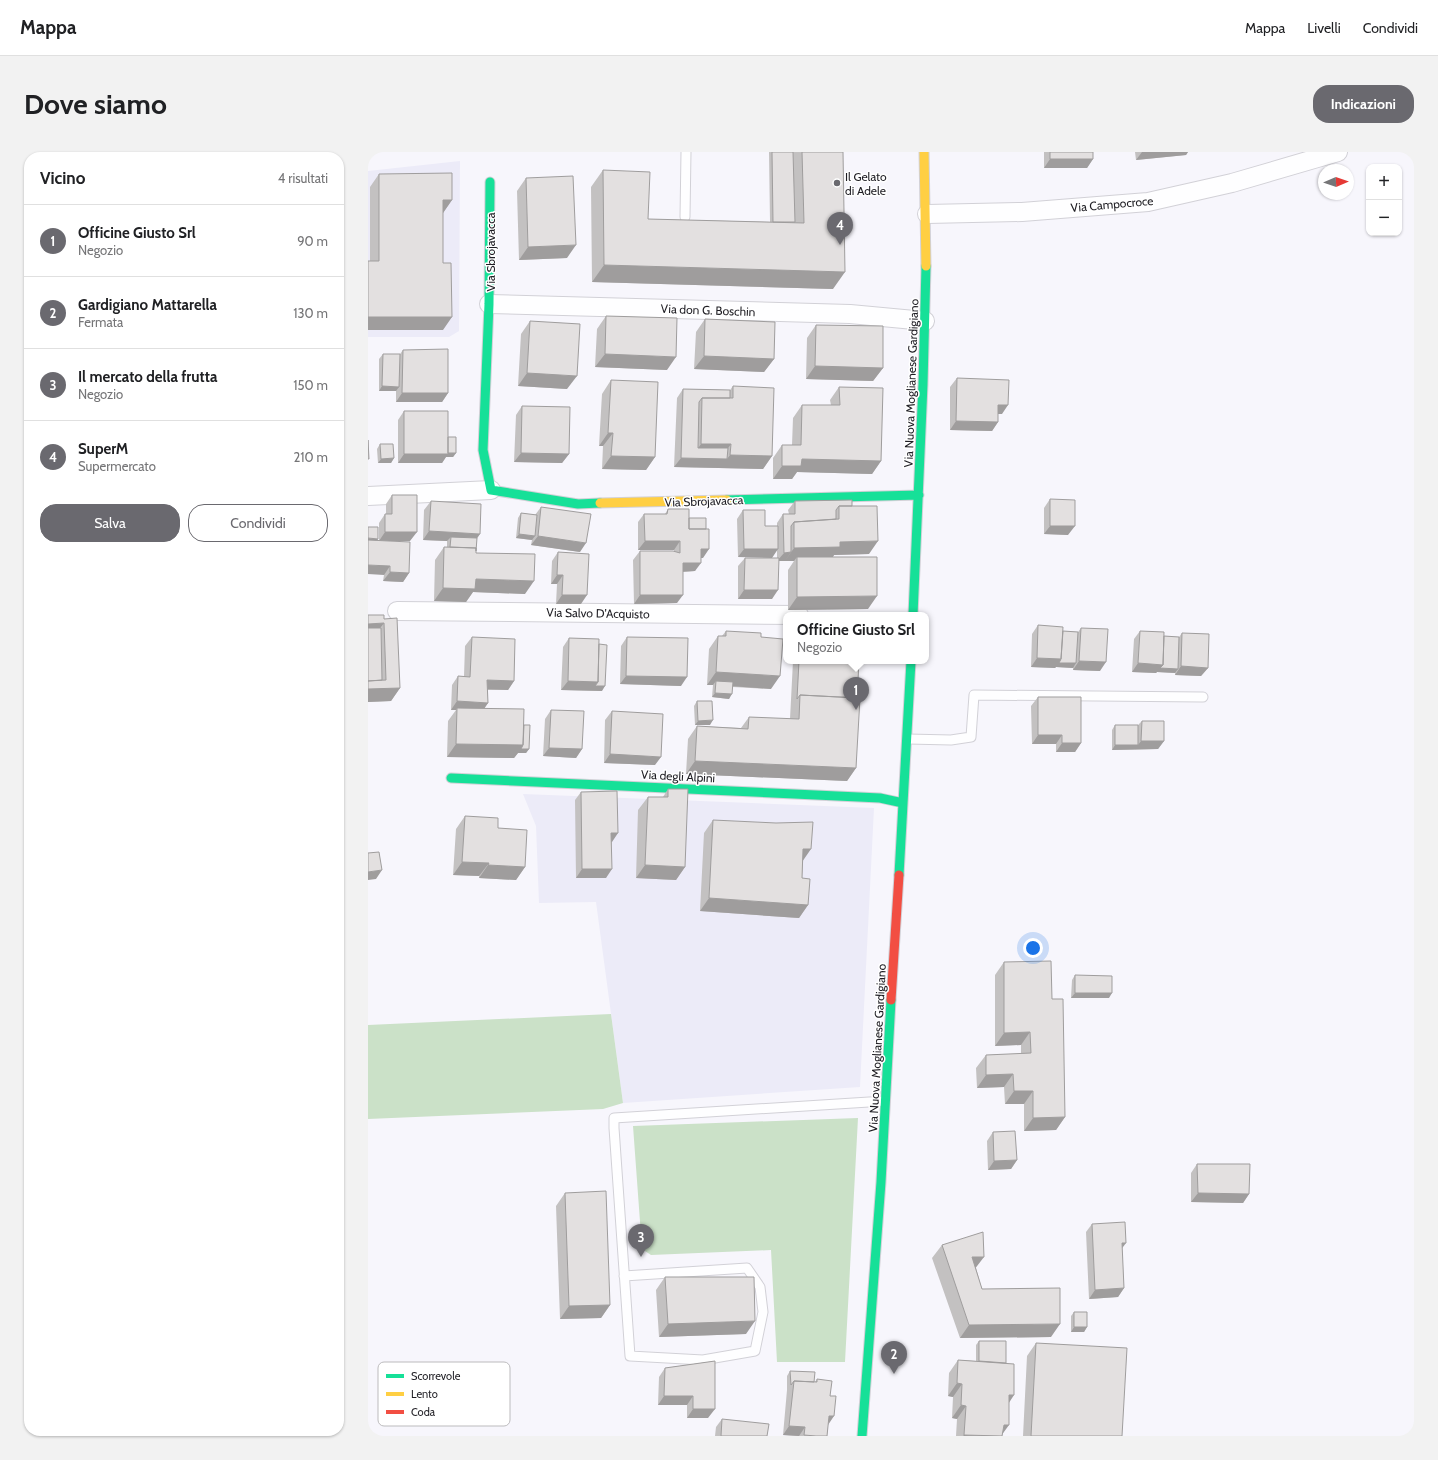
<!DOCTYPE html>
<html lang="it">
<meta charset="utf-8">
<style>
body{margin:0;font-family:Cabin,sans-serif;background:#f2f2f2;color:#202124}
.controls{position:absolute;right:12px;top:12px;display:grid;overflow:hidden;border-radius:8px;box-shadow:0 1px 3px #0004}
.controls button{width:36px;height:36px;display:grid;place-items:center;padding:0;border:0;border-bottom:1px solid #e0e0e0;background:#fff;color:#202124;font:20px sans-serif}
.compass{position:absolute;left:950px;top:12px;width:36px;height:36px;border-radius:50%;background:#fff;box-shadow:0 1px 3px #0004;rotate:88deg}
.you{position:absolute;left:665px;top:796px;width:14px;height:14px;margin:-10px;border:3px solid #fff;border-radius:50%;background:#1a73e8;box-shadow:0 0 0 6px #1a73e833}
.badge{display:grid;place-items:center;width:26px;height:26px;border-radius:50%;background:#6a696f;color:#fff;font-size:13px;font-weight:700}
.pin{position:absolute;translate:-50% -33px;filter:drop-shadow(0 1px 2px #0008)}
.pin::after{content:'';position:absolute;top:21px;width:14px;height:12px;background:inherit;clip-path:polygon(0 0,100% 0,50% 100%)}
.popup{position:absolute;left:415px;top:460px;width:146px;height:52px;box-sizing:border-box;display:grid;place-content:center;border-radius:8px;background:#fff;filter:drop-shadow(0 1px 3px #0005);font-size:13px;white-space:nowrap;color:#757577}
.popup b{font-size:15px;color:#202124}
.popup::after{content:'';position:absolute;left:50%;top:100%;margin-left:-8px;border:8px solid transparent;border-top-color:#fff}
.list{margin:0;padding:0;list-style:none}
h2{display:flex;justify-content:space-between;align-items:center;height:52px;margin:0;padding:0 16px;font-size:17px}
h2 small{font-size:13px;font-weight:400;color:#757577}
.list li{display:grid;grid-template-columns:26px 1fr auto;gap:12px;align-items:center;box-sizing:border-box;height:72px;padding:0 16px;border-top:1px solid #e0e0e0}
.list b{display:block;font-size:15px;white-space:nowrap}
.list p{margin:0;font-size:13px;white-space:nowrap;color:#757577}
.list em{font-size:13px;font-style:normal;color:#757577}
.actions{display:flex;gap:8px;padding:12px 16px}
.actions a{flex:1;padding:9px 0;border:1px solid #6a696f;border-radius:16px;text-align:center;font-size:14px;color:#6a696f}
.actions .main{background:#6a696f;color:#fff}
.map{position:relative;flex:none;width:1046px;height:1284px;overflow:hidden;border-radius:16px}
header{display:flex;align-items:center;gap:24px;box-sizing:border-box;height:56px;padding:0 20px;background:#fff;border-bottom:1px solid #e0e0e0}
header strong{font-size:19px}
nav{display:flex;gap:22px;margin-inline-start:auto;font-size:14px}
.intro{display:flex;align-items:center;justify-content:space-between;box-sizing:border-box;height:96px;padding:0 24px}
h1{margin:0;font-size:28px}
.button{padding:10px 18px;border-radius:16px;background:#6a696f;color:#fff;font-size:14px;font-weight:700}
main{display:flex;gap:24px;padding:0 24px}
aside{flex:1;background:#fff;border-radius:16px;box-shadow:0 1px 3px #0004}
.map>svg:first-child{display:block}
.built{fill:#ecebf8}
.green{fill:#cbe1c8}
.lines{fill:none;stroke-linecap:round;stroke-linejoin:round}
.lane-casing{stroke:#d2d1d7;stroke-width:11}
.street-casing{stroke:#d2d1d7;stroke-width:20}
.fast-casing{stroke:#d2d1d7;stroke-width:11}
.slow-casing{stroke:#d2d1d7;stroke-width:11}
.jam-casing{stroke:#d2d1d7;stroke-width:11}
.lane{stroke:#fefeff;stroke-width:9}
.street{stroke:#fefeff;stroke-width:18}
.fast{stroke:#16e098;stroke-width:9}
.slow{stroke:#ffcf43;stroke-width:9}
.jam{stroke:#f24e42;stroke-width:9}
.wall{fill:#c3c1c1}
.shaded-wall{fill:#9f9d9d}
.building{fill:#e3e0e0;stroke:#9f9d9d}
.poi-dot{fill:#6a696f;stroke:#fff;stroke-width:1.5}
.labels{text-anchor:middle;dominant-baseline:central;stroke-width:3;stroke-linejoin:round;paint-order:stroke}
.poi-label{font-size:12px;fill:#1e1d23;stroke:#fff;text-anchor:start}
.street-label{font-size:12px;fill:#1e1d23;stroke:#fff}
.key{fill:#fff;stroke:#bcbbbd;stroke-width:1}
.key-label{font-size:11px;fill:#1e1d23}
</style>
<header>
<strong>Mappa</strong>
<nav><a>Mappa</a><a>Livelli</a><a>Condividi</a></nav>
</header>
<div class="intro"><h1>Dove siamo</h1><a class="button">Indicazioni</a></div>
<main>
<aside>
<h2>Vicino<small>4 risultati</small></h2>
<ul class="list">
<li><span class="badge">1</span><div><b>Officine Giusto Srl</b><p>Negozio</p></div><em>90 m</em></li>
<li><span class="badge">2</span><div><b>Gardigiano Mattarella</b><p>Fermata</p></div><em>130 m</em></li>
<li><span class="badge">3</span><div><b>Il mercato della frutta</b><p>Negozio</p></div><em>150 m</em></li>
<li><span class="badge">4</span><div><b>SuperM</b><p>Supermercato</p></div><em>210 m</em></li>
</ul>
<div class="actions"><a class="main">Salva</a><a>Condividi</a></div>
</aside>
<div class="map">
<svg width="1046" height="1284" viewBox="0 0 1046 1284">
<rect width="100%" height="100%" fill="#f7f6fc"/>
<!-- built -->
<path class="built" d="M92 9 91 179 81 185H0V19Z
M155 642 506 656 492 935 255 951 228 750 171 751 168 674Z"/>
<!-- green -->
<path class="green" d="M243 862 255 951 235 957 0 967V873Z
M490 966 477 1210H409L403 1098 283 1103 274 1097 265 974Z"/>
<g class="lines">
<!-- lane casing -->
<g class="lane-casing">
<path id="lane" d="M317 65 318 0
M540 587 583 588 603 585 606 543 835 545
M256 1124 379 1116 392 1135 395 1160 387 1199 335 1208 262 1204 246 976V966L517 949"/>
</g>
<!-- street casing -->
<g class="street-casing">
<path id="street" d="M559 62 654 60 780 50 864 31 970 0
M121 152 482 162 557 169
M0 344 123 338
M29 459 431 463"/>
</g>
<!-- fast casing -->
<g class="fast-casing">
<path id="fast" d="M122 30 121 152 115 298 123 338 210 352 232 351
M359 348 551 343
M545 463 555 232 558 114
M83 626 512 646 535 651
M531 723 543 509
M494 1284 513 1030 523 848"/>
</g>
<!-- slow casing -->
<g class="slow-casing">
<path id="slow" d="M556 0 558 114
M232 351 359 348"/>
</g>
<!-- jam casing -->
<g class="jam-casing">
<path id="jam" d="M523 848 531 723"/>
</g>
<!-- lane -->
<use href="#lane" class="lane"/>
<!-- street -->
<use href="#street" class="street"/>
<!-- fast -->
<use href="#fast" class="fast"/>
<!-- slow -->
<use href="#slow" class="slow"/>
<!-- jam -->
<use href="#jam" class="jam"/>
</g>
<!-- wall -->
<path class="wall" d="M401 0H475L465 137 224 130 223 35 235 18 280 67 402 70Z
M676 0H725V7L719 16H676Z
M767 0H820L818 3 768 8Z
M11 22 84 48 75 61V178H0V109H2V35Z
M158 26 199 106 151 108 149 39Z
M238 164 299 218 227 215 229 177Z
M337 167 406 207 396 220 326 217 328 180Z
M162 169 199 237 150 234 153 182Z
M448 173 515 216 505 229 438 227 439 186Z
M35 198 80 241 74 250H28V239H11V207L15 202H32Z
M589 226 634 262H630V270L624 279 582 278V235Z
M243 228 287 305 278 318 234 317 235 294H231L234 242Z
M365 234 404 304 395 317 306 315 309 246 315 237 362 238Z
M471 235 513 309 504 322 429 320 424 327H405V306L414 293H424L425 266 434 253H463L462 248Z
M154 254 201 302 194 311 146 310 148 263Z
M36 259 80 285 88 301 85 305H78L74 311H30V268Z
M12 292 26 306 23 311H10L9 297Z
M24 343 42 389H18L41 421 35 430 15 429 16 423 0 375 10 387 9 388H11V371L17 362H18V352Z
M682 347 700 383 676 382V356Z
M63 349 109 386 108 401 157 442 105 440 98 450 66 449 67 408 76 395H79V389L55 388 56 358Z
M427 349 484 354 501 402 466 403 465 405 500 457 420 458V418L426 409H410L404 447H370V414L377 406H409V398L370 405 369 367 375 358 397 374H409V371L415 362H421L420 358Z
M173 355 212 400 163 393 164 388 148 386 150 366 153 361 167 363Z
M300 357 321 366 335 406H333L327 419 315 420 309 451 266 452 265 408 272 399 306 400V398H270V370L276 362H297Z
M190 400 213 452H188L189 432H183L184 409Z
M0 463 16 467 32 536 23 549 0 550Z
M670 473 695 479 710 480 713 476 732 519 705 518V516L688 515 687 516 663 515 664 482Z
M358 479 393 485 403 537 365 535 361 547 344 545 345 533H339L341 497 350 484H354Z
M772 479 796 484 811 485 814 481 840 516 833 524 807 523V521L789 520 788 521 764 520 766 487Z
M104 485 146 529 140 538H120V551L116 556 156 573 161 597 158 601H150L146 606 79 605 80 569 88 558H83L84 533 90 524H96L97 494Z
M259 485 313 534 252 532 253 494Z
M201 486 231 492 234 539 193 538 195 495Z
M425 509H491L489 546 488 616 479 629 318 622 320 587 329 574 373 576 381 565 422 567Z
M670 545 713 591 707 600H688V592H664L663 554Z
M329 549 342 573H327L326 554Z
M183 558 214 597 208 606 175 604 177 567Z
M244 559 287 613 236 611 237 568Z
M774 569 796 589 790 597 744 598V578L747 573H770Z
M300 637 317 715 308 728 268 726 270 658 280 645H295Z
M213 640 244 690 238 726H208L207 648Z
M97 664 130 676 157 715 148 728 111 726V724L85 723 88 677Z
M345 668 435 709 434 726 440 753 431 766 332 759 336 681Z
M636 810 684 847 697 965 688 978 656 979V952H637L636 935 609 936 608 916 618 903 653 902V893L627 894V823Z
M707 823 741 846H703L704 828Z
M625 980 649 1008 643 1017 620 1018 619 989Z
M829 1012 881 1042 875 1051 823 1050V1021Z
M197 1041 242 1153 233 1166 192 1167 188 1054Z
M724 1072 754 1097 756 1136 750 1145 721 1147 718 1080Z
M574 1093 608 1116 614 1137 683 1185 592 1186 564 1106Z
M297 1125 378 1182 291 1185 288 1138Z
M706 1160 719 1175 716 1180H703V1164Z
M611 1189 638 1211 641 1252 634 1284H588L589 1267 584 1266 585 1245 580 1244 581 1221 590 1208 608 1209V1193Z
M668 1191 754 1284H655L659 1204Z
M347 1209 340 1266H319V1253H290L291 1225 297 1216Z
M422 1219 446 1230H447L449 1227 460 1273 459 1284H430L415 1283 419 1238V1224Z
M354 1267 399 1284H347L348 1275Z"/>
<!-- shaded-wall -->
<path class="shaded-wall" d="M774 0H820L818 3 768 8Z
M682 7H725L719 16H676Z
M75 48H84L75 61Z
M208 93 199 106 151 108 160 95Z
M236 113 477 120 465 137 224 130Z
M0 165H84L75 178H0Z
M237 202 308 205 299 218 227 215Z
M336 204 406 207 396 220 326 217Z
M447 214 515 216 505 229 438 227Z
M159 221 209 224 199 237 150 234Z
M14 234 31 235 28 239H11Z
M34 241H80L74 250H28Z
M630 253H640L634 262H624Z
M588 269 630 270 624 279 582 278Z
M240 281H245L235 294H231Z
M333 292H363L354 305H324Z
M88 301 85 305H78L74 311H30L36 302Z
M153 301 201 302 194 311 146 310Z
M362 303 404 304 395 317 306 315 313 306 359 307Z
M243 304 287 305 278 318 234 317Z
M26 306 23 311H10L13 307Z
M434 307 513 309 504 322 429 320 424 327H405L414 314Z
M682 374H707L700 383 676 382Z
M61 379 112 382 106 391 83 385 79 389 55 388Z
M17 380H49L42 389H11Z
M151 382 167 384 164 388 148 386Z
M170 384 218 391 212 400 163 393Z
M0 386 10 387 7 391H0Z
M277 389H312L306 398H270Z
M510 389 501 402 466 403 463 408 429 405 426 409H417L426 396 472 390Z
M333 397H341L335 406H327Z
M376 397H410L404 406 370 405Z
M423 400 417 409H409L416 401Z
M315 411H333L327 419 309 420Z
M0 413 22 414 16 423 0 422Z
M22 420 41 421 35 430 15 429Z
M189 423H195L189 432H183Z
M108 427 166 429 157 442 105 440 98 450 66 449 75 436Z
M376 438H410L404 447H370Z
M194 443H219L213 452H188Z
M272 443H315L309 451 266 452Z
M509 444 500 457 420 458 429 445Z
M16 471 6 484 0 485V472Z
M669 506 693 507 708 511 705 516 688 515 687 516 663 515Z
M711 509 738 510 732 519 705 518Z
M770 511 795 513 810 517 807 521 789 520 788 521 764 520Z
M813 514 840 516 833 524 807 523Z
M348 520 412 524 403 537 348 533V529L345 533H339Z
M258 524 319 525 313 534 252 532Z
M119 528 146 529 140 538 113 537Z
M200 529 230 530 237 534 234 539 193 538Z
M0 533 32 536 23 549 0 550Z
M347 541 364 542 361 547 344 545Z
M89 549 120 551 114 560 89 556 88 558H83Z
M345 568 342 573H327L330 569Z
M670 583H694L688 592H664Z
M773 589H796L790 597 744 598 747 593H770Z
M694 591H713L707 600H688Z
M88 592 155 593 161 597 158 601H150L146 606 79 605Z
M181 596 214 597 208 606 175 604Z
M242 602 293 605 287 613 236 611Z
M327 609 488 616 479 629 318 622Z
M243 681H250L244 690H237Z
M435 697H443L434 710Z
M94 710 121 711 111 724 85 723Z
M120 713 157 715 148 728 111 726Z
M277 713 317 715 308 728 268 726Z
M214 717H244L238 726H208Z
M14 718 8 727 0 728V720Z
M341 746 440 753 431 766 332 759Z
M707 841H744L741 846H703Z
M662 880 653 893 627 894 636 881Z
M645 922 636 935 609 936 618 923Z
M646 939H665L656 952H637Z
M697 965 688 978 656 979 665 966Z
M649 1008 643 1017 620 1018 626 1009Z
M830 1041 881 1042 875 1051 823 1050Z
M754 1091H758L752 1099Z
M604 1105H616L606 1118Z
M756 1136 750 1145 721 1147 727 1138Z
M242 1153 233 1166 192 1167 201 1154Z
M387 1169 378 1182 291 1185 300 1172Z
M692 1172 683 1185 592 1186 601 1173Z
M706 1175H719L716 1180H703Z
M589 1231 594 1232 585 1245 580 1244Z
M641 1243H646L637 1257Z
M296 1244H325L319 1253H290Z
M593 1253 598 1254 589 1267 584 1266Z
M325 1257H347L340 1266H319Z
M461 1264H466L460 1273Z
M636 1273H641L633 1284Z
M421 1274 437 1275 431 1284 415 1283Z
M596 1283 620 1284H595Z"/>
<!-- building -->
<path class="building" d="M404 0H425L427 70H405Z
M434 0H475L477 120 236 113 235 18 282 20 280 67 436 71Z
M682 0H725V7H682Z
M84 21V48H75V111H83L84 165H0V109H11V22Z
M205 24 208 93 160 95 158 26Z
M238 164 309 166 308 205 237 202Z
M337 167 407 170 406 207 336 204Z
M162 169 212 172 209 224 159 221Z
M448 173 515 174V216L447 214Z
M80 197V241H34L35 198Z
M15 202H32L31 235 14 234Z
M589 226 641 228 640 253H630V270L588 269Z
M243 228 290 230 287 305 243 304 245 281H240Z
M365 234 406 236 404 304 362 303 363 292H333L334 246H365Z
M471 235 515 236 513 309 434 307 433 314H414V293H433L434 253H472Z
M315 237 362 238V246H334L331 250 330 296H360L359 307 313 306Z
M154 254 202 255 201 302 153 301Z
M36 259H80V302H36Z
M80 285H88V301H80Z
M0 288 1 307H0Z
M12 292H25L26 306 13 307Z
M24 343H49V380H17V362H24Z
M682 347 707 348V374H682Z
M484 348V354H471L468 358V367L426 370 423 374V400L416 401 415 362H427V349Z
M63 349 113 352 112 382 61 379Z
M471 354H509L510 389 472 390V395L426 396V370L471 367Z
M173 355 223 362 218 391 170 384Z
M300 357H321V377H341V397H333V411H315V443H272V399H305L312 401V389H277L276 362H299Z
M375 358H397V374H410V397H376Z
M153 361 169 363 167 384 151 382Z
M321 366H338V377H321Z
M0 375H10V387L0 386Z
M83 385 109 386 108 399V396L82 395Z
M0 388 42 390 41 421 22 420V414L0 413Z
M76 395 108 396V401L167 402 166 429 108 427 107 437 75 436Z
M190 400 221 402 219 443H194L195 423H189Z
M429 405H509V444L429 445Z
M377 406H411L410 438H376Z
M0 463H16V467L29 466 32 536 0 537V529L18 528 16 471 0 472Z
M670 473 695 475 693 507 669 506Z
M0 476H13L14 528 0 529Z
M713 476 740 477 738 510 711 509Z
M358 479 393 481V485L415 487 412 524 348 520 350 484H358Z
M695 479 710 480 708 511H691L693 507Z
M772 479 796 480 795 513 770 511Z
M814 481 841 482 840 516 813 514Z
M796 484 811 485 810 517 792 516 795 513Z
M104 485 147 487 146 529 119 528 120 551 89 549 90 524 102 525Z
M259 485 320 486 319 525 258 524Z
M201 486 231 487 230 530 200 529Z
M231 492 239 493 237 534H227L230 530Z
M431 509H491L489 546 432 543 429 547Z
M348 529 365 530 364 542 347 541Z
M432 543 492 546 488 616 327 609 329 574 380 577 381 565 431 567Z
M670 545H713V591H694V583H670Z
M329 549H344L345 568 330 569Z
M89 556 156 557 155 593 88 592Z
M183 558 216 559 214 597 181 596Z
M244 559 295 562 293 605 242 602Z
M774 569H796V589H773Z
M156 573H162L161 597H153L155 593Z
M747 573H770V593H747Z
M300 637H320L317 715 277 713 280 645H300Z
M249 639 250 681H243L244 717H214L213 640Z
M97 664 130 666V676L159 678 157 715 120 713 121 711 94 710Z
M345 668 408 671 445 670 443 697H435L434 726 442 727 440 753 341 746Z
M11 700 14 718 0 720V701Z
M683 809 684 847H695L697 965 665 966V939H646L645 922 618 923V903L663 901 662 880 636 881V810Z
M707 823 744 824V841H707Z
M647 979 649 1008 626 1009 625 980Z
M829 1012H882L881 1042 830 1041Z
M238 1039 242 1153 201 1154 197 1041Z
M757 1070 758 1091H754L756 1136 727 1138 724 1072Z
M615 1080 616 1105H604L614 1137 692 1136V1172L601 1173 574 1093Z
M297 1125H386L387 1169 300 1172Z
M706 1160H719V1175H706Z
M611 1189H638V1211L611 1209Z
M668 1191 759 1196 754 1284H663Z
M590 1208 646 1212V1243H641V1273H636L634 1284 596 1283 598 1254 593 1253 594 1232 589 1231Z
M347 1209V1257H325V1244H296L297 1216Z
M422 1219 447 1220 446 1230 426 1229 423 1233Z
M449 1227 464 1229 462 1244H468L466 1264H461L459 1284H448L436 1283 437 1275 421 1274 426 1229 449 1230Z
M354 1267 401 1272 399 1284H353Z"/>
<!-- markers -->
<circle class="poi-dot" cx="469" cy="31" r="4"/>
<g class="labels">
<!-- poi labels -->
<g class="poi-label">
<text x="477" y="24">Il Gelato<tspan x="477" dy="14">di Adele</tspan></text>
</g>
<!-- street labels -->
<g class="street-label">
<text transform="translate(744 52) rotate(-5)">Via Campocroce</text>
<text transform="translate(122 100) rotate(-90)">Via Sbrojavacca</text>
<text transform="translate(340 158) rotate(2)">Via don G. Boschin</text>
<text transform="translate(543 231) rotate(-88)">Via Nuova Moglianese Gardigiano</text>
<text transform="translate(336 349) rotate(-2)">Via Sbrojavacca</text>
<text transform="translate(230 461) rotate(1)">Via Salvo D'Acquisto</text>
<text transform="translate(310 624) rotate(3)">Via degli Alpini</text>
<text transform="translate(509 896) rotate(-87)">Via Nuova Moglianese Gardigiano</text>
</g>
</g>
<!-- legend -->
<rect x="10" y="1210" width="132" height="64" rx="6" class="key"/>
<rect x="18" y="1222" width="18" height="4" fill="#16e098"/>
<rect x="18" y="1240" width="18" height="4" fill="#ffcf43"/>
<rect x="18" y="1258" width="18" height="4" fill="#f24e42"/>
<g class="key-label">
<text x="43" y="1228">Scorrevole</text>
<text x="43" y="1246">Lento</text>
<text x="43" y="1264">Coda</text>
</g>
</svg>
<div class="controls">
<button>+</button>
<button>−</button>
</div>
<svg class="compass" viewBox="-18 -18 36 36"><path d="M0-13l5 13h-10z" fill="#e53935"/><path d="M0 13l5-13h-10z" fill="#757577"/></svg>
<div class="you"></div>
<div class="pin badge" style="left:488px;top:558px">1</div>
<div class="popup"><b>Officine Giusto Srl</b>Negozio</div>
<div class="pin badge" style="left:526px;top:1222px">2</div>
<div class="pin badge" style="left:273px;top:1105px">3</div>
<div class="pin badge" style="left:472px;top:93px">4</div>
</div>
</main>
